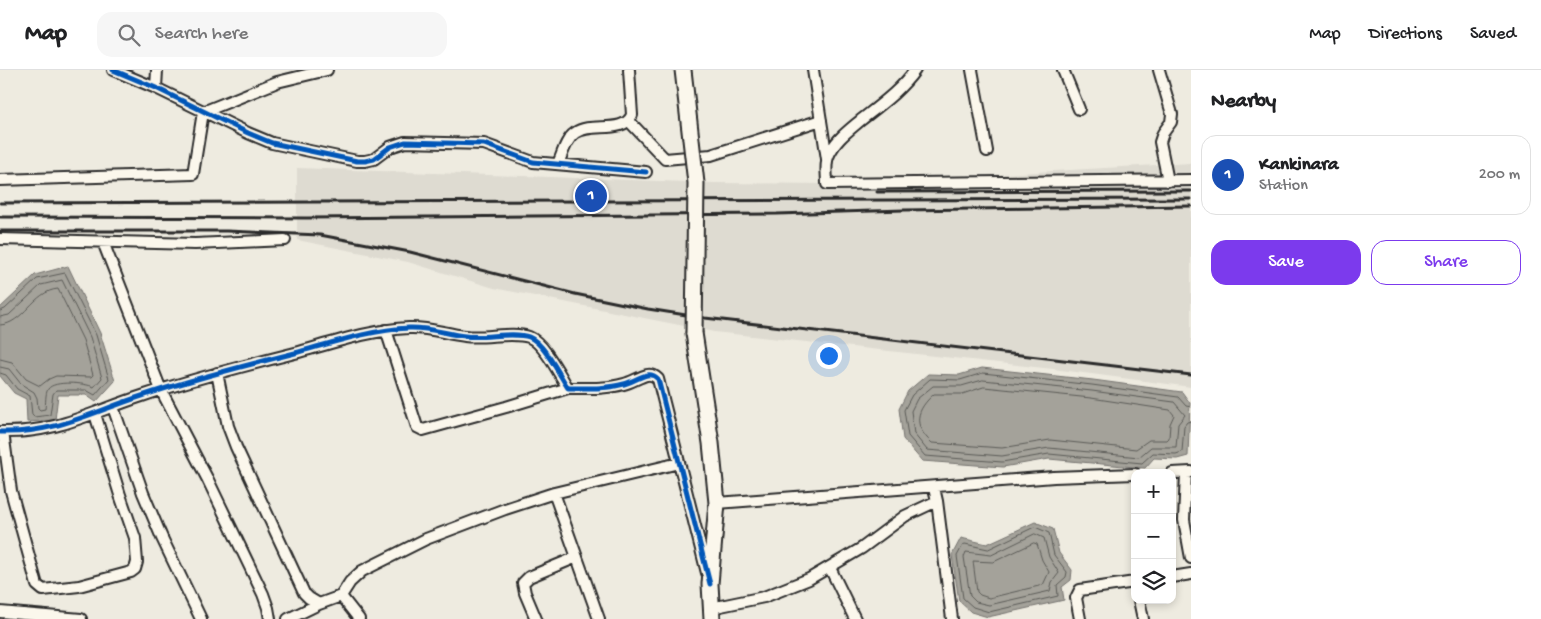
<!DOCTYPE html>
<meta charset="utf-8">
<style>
body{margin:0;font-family:"Gochi Hand",sans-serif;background:#f6f6f6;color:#202124}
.controls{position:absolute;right:15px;bottom:15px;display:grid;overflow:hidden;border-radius:10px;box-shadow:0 2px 8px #0003}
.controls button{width:45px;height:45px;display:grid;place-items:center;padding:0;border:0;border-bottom:1px solid #e0e0e0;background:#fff;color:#202124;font:25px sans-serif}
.you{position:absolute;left:828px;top:285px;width:18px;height:18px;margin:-12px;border:4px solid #fff;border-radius:50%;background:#1a73e8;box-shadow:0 0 0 8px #1a73e833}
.badge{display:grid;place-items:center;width:32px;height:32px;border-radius:50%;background:#7c3aed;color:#fff;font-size:16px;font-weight:700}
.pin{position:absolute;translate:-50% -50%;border:2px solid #fff;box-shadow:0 1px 5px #0006}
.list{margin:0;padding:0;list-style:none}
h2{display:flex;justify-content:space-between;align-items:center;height:65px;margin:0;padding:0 20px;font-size:21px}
h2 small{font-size:16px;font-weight:400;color:#757577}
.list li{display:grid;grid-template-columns:32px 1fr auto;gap:15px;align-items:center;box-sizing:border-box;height:80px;margin:0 10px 10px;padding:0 10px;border:1px solid #e0e0e0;border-radius:15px}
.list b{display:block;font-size:19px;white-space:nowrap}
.list p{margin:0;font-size:16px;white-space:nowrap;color:#757577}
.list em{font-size:16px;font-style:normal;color:#757577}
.actions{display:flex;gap:10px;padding:15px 20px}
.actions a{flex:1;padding:11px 0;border:1px solid #7c3aed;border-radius:15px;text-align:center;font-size:18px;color:#7c3aed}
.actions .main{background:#7c3aed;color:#fff}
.icon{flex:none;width:28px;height:28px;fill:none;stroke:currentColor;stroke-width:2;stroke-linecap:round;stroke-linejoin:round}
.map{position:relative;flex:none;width:1191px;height:549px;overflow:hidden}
header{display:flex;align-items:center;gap:30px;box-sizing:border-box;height:70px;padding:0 25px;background:#fff;border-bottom:1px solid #e0e0e0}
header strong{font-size:24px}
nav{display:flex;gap:28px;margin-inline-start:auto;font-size:18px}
.search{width:350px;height:45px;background:#f6f6f6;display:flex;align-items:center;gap:12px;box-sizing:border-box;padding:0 18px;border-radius:15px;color:#757577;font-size:19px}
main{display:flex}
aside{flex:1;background:#fff}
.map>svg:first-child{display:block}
.built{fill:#dedbd1}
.water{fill:#a4a29a;stroke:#74726e}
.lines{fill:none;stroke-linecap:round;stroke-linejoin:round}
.shore{stroke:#5b5b57;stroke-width:1}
.minor-casing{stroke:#2b2b2b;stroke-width:14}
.secondary-casing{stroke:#2b2b2b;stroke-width:19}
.minor{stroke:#fbf7ec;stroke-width:10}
.secondary{stroke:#fbf7ec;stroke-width:15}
.rail{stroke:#2b2b2b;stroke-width:3}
.secondary-bridge-casing{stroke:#2b2b2b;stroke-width:19;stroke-linecap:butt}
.secondary-bridge{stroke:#fbf7ec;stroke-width:15}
.cycleway-casing{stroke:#fbf7ec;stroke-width:8}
.cycleway{stroke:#0057b8;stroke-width:5}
</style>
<header>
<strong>Map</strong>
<div class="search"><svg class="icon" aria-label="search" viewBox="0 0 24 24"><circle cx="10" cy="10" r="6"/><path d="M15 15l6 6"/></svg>Search here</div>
<nav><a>Map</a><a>Directions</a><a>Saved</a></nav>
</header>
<main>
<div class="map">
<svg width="1191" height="549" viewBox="0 0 1191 549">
<rect width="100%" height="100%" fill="#eeebe0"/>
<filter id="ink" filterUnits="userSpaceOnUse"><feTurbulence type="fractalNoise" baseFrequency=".02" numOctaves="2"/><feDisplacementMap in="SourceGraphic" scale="10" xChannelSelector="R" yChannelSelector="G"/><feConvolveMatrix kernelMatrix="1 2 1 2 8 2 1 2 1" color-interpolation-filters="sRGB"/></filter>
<g filter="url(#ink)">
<!-- built -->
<path class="built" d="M1191 93V317L1053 299 714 262 494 218 408 192 297 170V98L714 113 827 114Z"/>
<!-- water -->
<path class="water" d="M68 196 100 263 115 311 96 332 86 325H58L55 350 27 352 26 329 14 323 0 306V238L35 205Z
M982 298 1093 310 1182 322 1190 333 1188 386 1177 389 1154 388 1145 398 1049 389 1003 397 922 391 903 369 899 339 908 321 928 304 959 305Z
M1035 452 1053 459 1059 483 1072 500 1071 510 1062 517 1064 530 988 547 971 542 959 531 952 485 961 468 987 474Z"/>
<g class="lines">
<!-- shore -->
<path class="shore" d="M0 241 5 239 37 209 65 203 96 265 109 309 95 325 86 320H56L53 324 50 345 34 347 32 345 30 326 17 319 6 305 0 303
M0 247 9 245 41 215 62 210 90 267 102 308 94 317C85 313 54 310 48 319 45 324 46 333 45 339L40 340 38 338 37 328 34 322 21 314 9 299 0 297
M0 255C24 254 33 221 58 219L83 270 93 305 91 307 56 306 49 309 40 316 26 309 12 292 0 289
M983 310 1092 321 1174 332 1185 345 1178 354 1176 377H1151L1139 387 1049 378 1002 386 927 380 914 364 911 341 917 329 933 316H961Z
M984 317 1091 328 1170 340 1174 345 1170 354 1169 368 1167 370H1149L1136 379 1050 370 1002 378 932 373C912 355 916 340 934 324H962Z
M1191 337 1186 336 1178 327 1092 315 983 303 960 310 930 309 912 325 904 340 908 366 925 386 1002 392 1049 384 1142 393 1153 383 1176 384 1182 382 1184 356 1187 352 1191 351
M1035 457 1049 463 1054 485 1067 502 1066 507 1057 515 1058 526 989 542 973 537 963 528 957 486 963 475 965 474 988 479Z
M1035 464 1044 468 1049 487 1059 503 1052 512 1050 521 989 535 976 532 970 526 964 487 966 482 991 485Z
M1034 473 1037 474 1042 490 1049 502 1043 515 989 528 980 525 977 522 973 491 993 492Z"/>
<!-- minor casing -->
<g class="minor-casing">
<path id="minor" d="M113 0 156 18 248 63 272 73 357 91H365L374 89 390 77 405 72 484 74 533 92 646 102
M813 0 827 89
M915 0C901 20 880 35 861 50 848 61 834 71 828 87 825 95 827 106 827 114L1191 110
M972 0 987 81
M1063 0 1079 39
M1159 0 1172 44 1171 52 1163 63 1160 72 1168 111
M156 18 157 0
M629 51 665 89 711 85 821 50
M558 94C562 85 566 69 575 63 591 51 623 65 632 45L629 0
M0 110 193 104 203 42 277 12 327 0
M0 169 195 174 285 170
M103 172 161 320 208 410 263 524 268 538 270 549
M386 260 417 357 423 360 506 337 568 318
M217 303 228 356 236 377 304 523 309 528 319 534 341 526
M113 337 143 423 162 468 201 549
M0 362C55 364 92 342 142 326 192 309 243 296 295 283 332 273 370 260 409 258 429 257 446 264 465 266 483 269 513 261 529 267 544 273 559 304 568 318 587 318 606 319 624 314 632 312 639 307 647 305 652 304 655 306 658 309L707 503
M3 362 11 421 37 515 43 520 79 516 131 502 135 499 137 492 135 468 120 425 95 344
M1172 403 1191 402
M1186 403 1184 450 1191 488
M554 423 599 549
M937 431 952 549
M717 433 1054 407 1135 404
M830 498 855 549
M1172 507 1191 504
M1139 530 1143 549
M711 538 764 527 809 509 862 478 905 446 937 431 934 418
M0 542 81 549
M288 549 319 534
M359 549 341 526 350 512 362 501 426 469 505 439 554 423 679 393
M536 549 525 523 523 513 529 507 577 487
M1080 549 1076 528 1080 520 1135 512"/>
</g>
<!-- secondary casing -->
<g class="secondary-casing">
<path id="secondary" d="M694 263 711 373 717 433 710 514 712 549"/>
</g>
<!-- minor -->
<use href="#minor" class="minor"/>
<!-- secondary -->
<use href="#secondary" class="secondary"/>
<!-- rail -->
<path class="rail" d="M877 122 1191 121
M0 133 1191 129
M0 147 307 148 777 144 904 140 1191 136
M0 161H227L320 165 410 182 575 224 648 239 705 248 1191 305"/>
<!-- secondary-bridge casing -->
<g class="secondary-bridge-casing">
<path id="secondary-bridge" d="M683 0 696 113 694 263"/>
</g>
<!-- secondary-bridge -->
<use href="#secondary-bridge" class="secondary-bridge"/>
<!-- cycleway casing -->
<g class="cycleway-casing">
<path id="cycleway" d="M113 0 156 18 248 63 272 73 357 91H365L374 89 390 77 405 72 484 74 533 92 646 102
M0 362C55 364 92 342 142 326 192 309 243 296 295 283 332 273 370 260 409 258 429 257 446 264 465 266 483 269 513 261 529 267 544 273 559 304 568 318 587 318 606 319 624 314 632 312 639 307 647 305 652 304 655 306 658 309L710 514"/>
</g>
<!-- cycleway -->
<use href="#cycleway" class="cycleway"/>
</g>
</g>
</svg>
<div class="controls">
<button>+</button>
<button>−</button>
<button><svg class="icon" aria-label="layers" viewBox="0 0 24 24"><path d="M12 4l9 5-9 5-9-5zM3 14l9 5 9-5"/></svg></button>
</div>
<div class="you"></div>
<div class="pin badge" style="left:591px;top:126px;background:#1a4fb4">1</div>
</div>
<aside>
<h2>Nearby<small></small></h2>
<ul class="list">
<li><span class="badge" style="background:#1a4fb4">1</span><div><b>Kankinara</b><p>Station</p></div><em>200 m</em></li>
</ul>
<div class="actions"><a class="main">Save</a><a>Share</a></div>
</aside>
</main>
